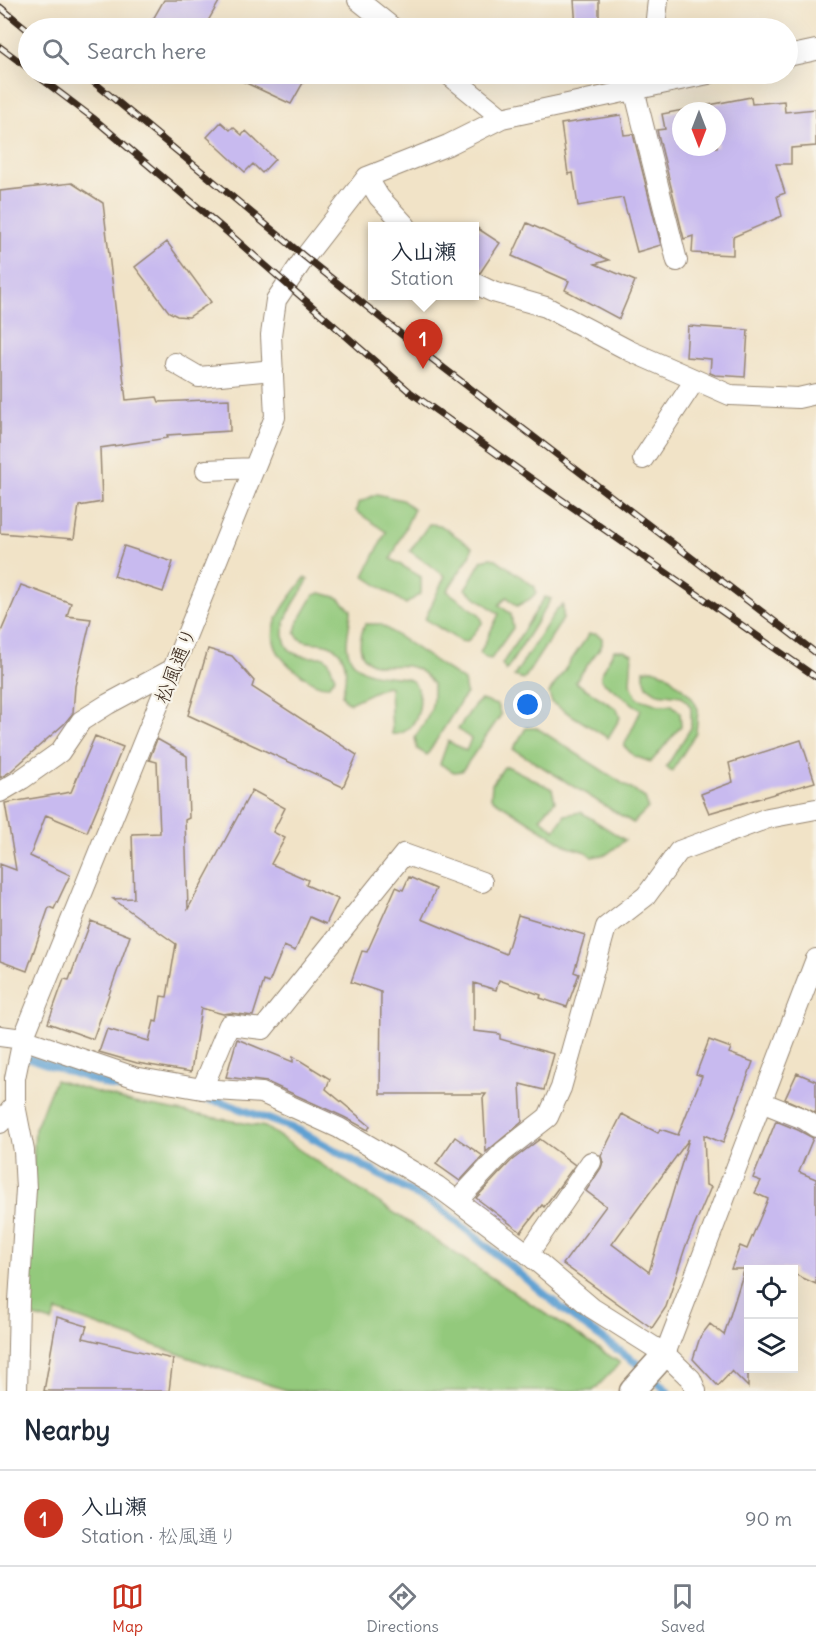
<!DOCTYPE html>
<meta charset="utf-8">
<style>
body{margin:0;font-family:Delius,"Klee One",sans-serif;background:#f2f2f3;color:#1f2937}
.controls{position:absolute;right:18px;bottom:18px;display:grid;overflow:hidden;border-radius:0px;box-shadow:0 6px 24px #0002}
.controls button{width:54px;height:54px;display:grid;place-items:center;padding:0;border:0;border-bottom:2px solid #e0e1e3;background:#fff;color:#1f2937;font:30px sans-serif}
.compass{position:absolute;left:672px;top:102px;width:54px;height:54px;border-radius:50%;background:#fff;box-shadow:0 6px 24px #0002;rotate:180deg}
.you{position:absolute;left:528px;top:705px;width:21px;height:21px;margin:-15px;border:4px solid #fff;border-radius:50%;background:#1a73e8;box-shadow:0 0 0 9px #1a73e833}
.badge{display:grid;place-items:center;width:39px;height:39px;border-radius:50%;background:#c8321e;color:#fff;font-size:20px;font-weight:700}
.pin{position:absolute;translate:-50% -50px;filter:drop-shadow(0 2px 3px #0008)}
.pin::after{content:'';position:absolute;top:32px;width:21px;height:18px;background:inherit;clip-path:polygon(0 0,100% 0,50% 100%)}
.popup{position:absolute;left:368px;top:222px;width:111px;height:78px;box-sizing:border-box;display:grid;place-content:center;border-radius:0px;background:#fff;filter:drop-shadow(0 2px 4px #0005);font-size:20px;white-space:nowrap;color:#747a83}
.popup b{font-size:22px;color:#1f2937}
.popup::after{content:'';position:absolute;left:50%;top:100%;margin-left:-12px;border:12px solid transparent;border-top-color:#fff}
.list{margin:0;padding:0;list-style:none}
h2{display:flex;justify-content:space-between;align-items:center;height:78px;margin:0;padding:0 24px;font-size:26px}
h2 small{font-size:20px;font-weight:400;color:#747a83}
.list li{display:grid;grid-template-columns:39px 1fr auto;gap:18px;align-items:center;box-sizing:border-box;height:96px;padding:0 24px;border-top:2px solid #e0e1e3}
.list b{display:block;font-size:22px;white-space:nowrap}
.list p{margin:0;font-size:20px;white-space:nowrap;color:#747a83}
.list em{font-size:20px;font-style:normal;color:#747a83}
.icon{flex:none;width:33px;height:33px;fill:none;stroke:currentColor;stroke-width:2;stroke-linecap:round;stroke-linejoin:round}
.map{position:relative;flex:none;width:816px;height:1391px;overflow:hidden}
.search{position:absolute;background:#fff;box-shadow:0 6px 24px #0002;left:18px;right:18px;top:18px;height:66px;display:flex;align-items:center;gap:15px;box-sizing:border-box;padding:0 21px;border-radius:33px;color:#747a83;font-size:22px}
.sheet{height:174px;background:#fff}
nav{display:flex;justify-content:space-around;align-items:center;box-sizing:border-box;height:84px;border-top:2px solid #e0e1e3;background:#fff;font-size:16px;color:#747a83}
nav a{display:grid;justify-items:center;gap:3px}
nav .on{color:#c8321e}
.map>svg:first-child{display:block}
.green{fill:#93c97b;stroke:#677a4c;stroke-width:1.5}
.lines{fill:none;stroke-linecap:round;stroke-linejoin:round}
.stream{stroke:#5fa0d2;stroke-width:8}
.building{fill:#c8baef;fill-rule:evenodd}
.minor-casing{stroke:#968672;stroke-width:22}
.tertiary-casing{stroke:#968672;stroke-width:27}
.minor{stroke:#fff;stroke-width:20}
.tertiary{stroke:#fff;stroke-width:24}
.rail-casing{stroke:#3b2a1e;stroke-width:7}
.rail{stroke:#f7f3e8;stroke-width:4.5;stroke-dasharray:14;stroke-linecap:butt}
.labels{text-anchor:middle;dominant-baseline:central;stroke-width:4.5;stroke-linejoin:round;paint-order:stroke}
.street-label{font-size:20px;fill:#3b2a1e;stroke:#f7f3e8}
</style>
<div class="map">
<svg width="816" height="1391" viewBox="0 0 816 1391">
<rect width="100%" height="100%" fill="#f7f3e8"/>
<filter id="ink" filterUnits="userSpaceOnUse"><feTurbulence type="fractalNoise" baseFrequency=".0167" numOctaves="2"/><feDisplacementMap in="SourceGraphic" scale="12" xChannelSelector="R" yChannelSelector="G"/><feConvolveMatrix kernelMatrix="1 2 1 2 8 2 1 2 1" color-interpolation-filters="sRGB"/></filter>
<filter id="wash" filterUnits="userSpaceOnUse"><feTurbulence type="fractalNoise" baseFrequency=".008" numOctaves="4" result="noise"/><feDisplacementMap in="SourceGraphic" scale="24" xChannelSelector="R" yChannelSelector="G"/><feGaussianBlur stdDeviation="1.35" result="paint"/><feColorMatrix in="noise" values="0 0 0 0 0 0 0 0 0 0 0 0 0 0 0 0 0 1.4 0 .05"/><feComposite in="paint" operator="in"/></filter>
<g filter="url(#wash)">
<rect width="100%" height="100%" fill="#f1e3c7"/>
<!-- green -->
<path class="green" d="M377 494 402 500 414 509 391 559 421 577V593L406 604 364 576 386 532 356 511 358 503Z
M429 524 440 525 472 547 471 554 447 591 479 614 483 622 467 642 460 641 425 619 445 576 410 551Z
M490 558 496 559 535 587 536 593 530 599 517 606 507 597 499 605 511 614 513 628 491 659 486 658 480 653 499 614 465 589 482 560Z
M305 578 308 580C299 598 282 615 284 636 286 658 306 657 324 657L328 660 335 677 328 686C314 686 307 678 295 670 253 639 281 609 305 578Z
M321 593 339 598 351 610C351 628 340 649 355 664 371 681 403 673 412 681 429 697 416 737 392 734L390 687 386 686 350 703 346 701 342 695C347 677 350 653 329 645 315 640 304 647 295 633L299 621 314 595Z
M545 597 551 599 506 671 502 664Z
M563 605V619L524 679 514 676 557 609Z
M365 624H380L464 681 466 693 427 755 417 749 415 737C429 715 434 713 433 684 427 677 421 669 411 667 401 664 389 667 379 665 356 661 358 641 365 624Z
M589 634H596L602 638V645L575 682 617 709 620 718 608 738 552 703 549 693Z
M614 650H624L632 654 630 683 637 698 659 705H672L680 712 681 726 651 762 634 756 624 746 641 710 601 680V675Z
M652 669 665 673 691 696 698 709 696 733 672 771 666 767 691 728V707L682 696 657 693 647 686 644 677V670Z
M481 700 497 705 501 715 462 771 454 772 440 764 448 741 466 751 471 739 458 729C466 720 470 707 481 700Z
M526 728H537L645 798 648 808 633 823 513 749Z
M504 767H509L552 789 555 801 540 818 555 830 565 815 581 812 625 840 607 854 592 857 586 852 569 847 491 798 492 784Z
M55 1080 134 1103 265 1127 620 1363 593 1391H289L221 1369 57 1311 52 1322 25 1314 35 1129Z"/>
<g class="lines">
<!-- stream -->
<path class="stream" d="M26 1057 111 1086 221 1102 298 1130 440 1208 571 1316 642 1367 667 1391"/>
</g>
<g id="blocks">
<!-- building -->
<path class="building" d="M164 0H220L204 28H148Z
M574 0H599V28H576Z
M227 74H308L291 104Z
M751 97 752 104 784 101 785 112 816 109V146L791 148V164H776L785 193 777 196 782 216 733 237V255L692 253 693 236 684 239 657 130 665 129 662 114ZM681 111H717V147H681Z
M621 115 624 135 633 134 661 245 637 252 623 198 578 206 573 173 568 174 561 124Z
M221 122 230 130 233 127 242 135 246 131 275 159 262 173 253 164 245 172 207 137Z
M72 183 103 203 126 400 157 397 159 402 229 399 230 431 167 435 168 438 100 448 102 502 79 506 74 539 0 533V191Z
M527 223 609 260 595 264 635 281 619 319 565 290 569 281 512 256Z
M474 226 500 243 480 273 474 271Z
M167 242 211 302 189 317 177 316 169 312 135 267Z
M688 326 748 330 745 377 715 375 710 373 711 359 686 357Z
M124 546 173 562 163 592 114 576Z
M21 585 71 603 67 616 91 619 75 686 73 713 64 724 10 772 0 778V634Z
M208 649 232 656 254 681 252 687 357 755 343 787 188 715Z
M95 736 123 747 87 832 46 815 30 856 70 875 54 909 49 907 27 971 0 961V864L16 870 5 803 71 792Z
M157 739 187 756 189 818 185 820 188 909 252 790 285 808 273 832 285 838 271 864 308 880 306 885 338 899 326 924 310 917 295 951 284 946 269 983 264 981 253 1016 230 1013 223 1014 201 1008 191 1072 137 1063 99 1052 107 1029 149 1041 154 1021 157 1022 161 996 167 997 176 944 113 899 134 898 132 834 160 833 157 762 149 760Z
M801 740 815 782 709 813 701 794 733 782 729 763Z
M409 877 436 889 422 919 506 954 518 915 585 935 574 972 579 974 567 1007 540 998 541 995 499 980 496 990 474 983V1031L500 1034V1039L554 1054 544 1090 520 1084 522 1122 486 1152 483 1098 486 1094H380L381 992 351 982 362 951 367 952 396 887 403 890Z
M91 921 130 936 93 1039 48 1023 64 979 69 980Z
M237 1039 293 1062V1056L330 1079 326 1089 370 1126 368 1130 344 1117 267 1082 226 1077Z
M709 1040 731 1048 729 1053 753 1062 723 1143 704 1135 706 1185 711 1187 685 1248 666 1307 652 1328 563 1264 606 1206 586 1191 601 1168 603 1162 601 1156 622 1114 658 1133 660 1129 678 1135 702 1076 696 1074ZM689 1139 649 1272 612 1244Z
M797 1073 816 1081V1113L785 1099Z
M776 1121 798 1130 813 1138 799 1172 816 1179V1284L794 1274V1269H731L740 1246 747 1249 768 1199 755 1193 761 1181 753 1178Z
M455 1137 483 1156 460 1181 436 1164Z
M540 1139 575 1165 544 1207 542 1205 521 1232 476 1198 511 1161Z
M744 1271 748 1272V1387L732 1371 718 1386 693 1359 700 1337 710 1324 724 1335Z
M57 1317 87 1326 83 1338 173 1359 169 1391H44Z"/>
</g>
</g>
<g filter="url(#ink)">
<use href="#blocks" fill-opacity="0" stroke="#968672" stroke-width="1.5"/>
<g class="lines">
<!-- minor casing -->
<g class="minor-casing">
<path id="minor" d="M358 0 393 28
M655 28 658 0
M788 56 816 50
M448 74 502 118
M634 89 677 261
M367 177 379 197 406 226
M474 283 493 292 546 307 630 351 730 395 798 398 816 394
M175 363 199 377 273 370
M643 459 695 380
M206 470 254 468
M0 792 22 779 60 752 81 721 108 704 173 669
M0 1036 23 1039 134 1077 202 1089 262 1093 339 1128 437 1186 528 1254 592 1308 665 1354 691 1379 696 1391
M202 1089 229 1025 263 1029 404 854 482 882
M761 1102 804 1119 816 1127
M15 1105 24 1151 26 1189 19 1301 17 1391
M0 1123 15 1105V1078L23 1039 275 417 271 335 276 300 305 257 367 177 448 145 502 118 708 74
M457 1201 503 1152 548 1117 561 1088 606 927 646 896 679 851 768 818 816 809
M528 1254 591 1162
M665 1354 816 959"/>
</g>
<!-- tertiary casing -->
<g class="tertiary-casing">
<path id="tertiary" d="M632 1391 665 1354"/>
</g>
<!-- minor -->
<use href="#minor" class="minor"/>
<!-- tertiary -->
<use href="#tertiary" class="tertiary"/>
<!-- rail casing -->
<g class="rail-casing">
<path id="rail" d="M0 7 28 30
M0 47 28 68
M35 74 93 118 226 231 410 392 532 479 816 677
M84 74 305 257 432 359 816 653"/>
</g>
<!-- rail -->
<use href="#rail" class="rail"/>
</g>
</g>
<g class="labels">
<!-- street labels -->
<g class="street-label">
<text transform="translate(175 665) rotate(-68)">松風通り</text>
</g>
</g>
</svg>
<div class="controls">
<button><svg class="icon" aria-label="locate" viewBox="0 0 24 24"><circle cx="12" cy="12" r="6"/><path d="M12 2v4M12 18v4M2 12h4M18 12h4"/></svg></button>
<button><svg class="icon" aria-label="layers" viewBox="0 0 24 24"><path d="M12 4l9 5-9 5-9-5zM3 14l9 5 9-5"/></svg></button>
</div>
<svg class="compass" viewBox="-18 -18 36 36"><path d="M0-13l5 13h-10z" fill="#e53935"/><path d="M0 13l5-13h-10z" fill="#747a83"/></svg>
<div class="you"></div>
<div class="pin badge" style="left:423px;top:369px">1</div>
<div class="popup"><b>入山瀬</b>Station</div>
<div class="search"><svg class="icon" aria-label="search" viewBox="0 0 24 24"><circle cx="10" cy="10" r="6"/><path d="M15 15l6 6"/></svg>Search here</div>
</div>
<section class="sheet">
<h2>Nearby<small></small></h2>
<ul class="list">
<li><span class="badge">1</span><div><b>入山瀬</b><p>Station · 松風通り</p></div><em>90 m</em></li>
</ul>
</section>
<nav>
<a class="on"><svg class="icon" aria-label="map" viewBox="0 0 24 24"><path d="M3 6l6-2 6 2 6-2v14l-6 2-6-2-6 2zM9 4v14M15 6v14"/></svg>Map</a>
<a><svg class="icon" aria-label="directions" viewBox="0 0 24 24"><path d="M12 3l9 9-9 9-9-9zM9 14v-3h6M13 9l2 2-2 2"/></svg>Directions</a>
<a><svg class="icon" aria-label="saved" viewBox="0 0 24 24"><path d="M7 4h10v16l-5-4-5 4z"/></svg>Saved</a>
</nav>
